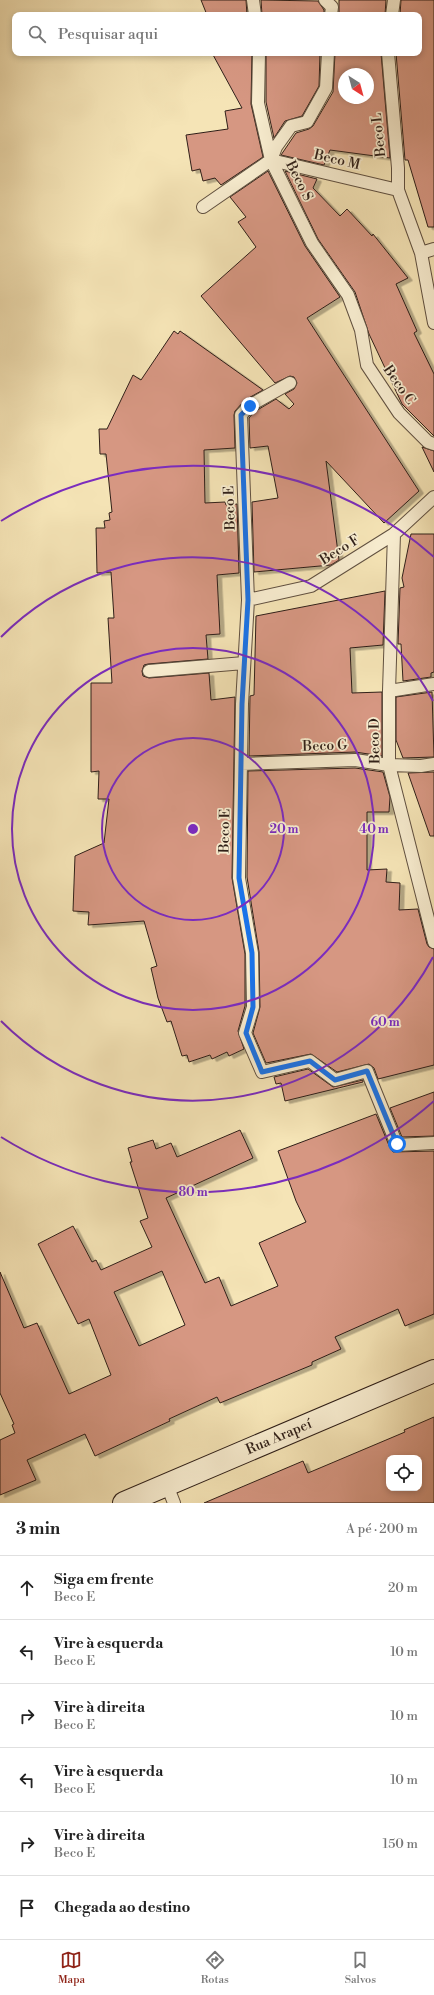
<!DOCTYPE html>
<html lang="pt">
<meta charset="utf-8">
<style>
body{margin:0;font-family:"Libre Bodoni",serif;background:#f2f2f2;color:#222}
.controls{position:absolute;right:12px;bottom:12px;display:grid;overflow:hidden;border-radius:8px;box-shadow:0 2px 6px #0003}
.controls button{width:36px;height:36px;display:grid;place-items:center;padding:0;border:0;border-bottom:1px solid #e0e0e0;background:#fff;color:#222;font:20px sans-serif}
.compass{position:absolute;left:338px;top:68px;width:36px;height:36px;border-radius:50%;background:#fff;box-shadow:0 2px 6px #0003;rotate:144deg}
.stop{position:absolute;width:12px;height:12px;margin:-9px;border:3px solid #1a73e8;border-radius:50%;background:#fff}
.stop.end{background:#1a73e8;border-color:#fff;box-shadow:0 1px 4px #0008}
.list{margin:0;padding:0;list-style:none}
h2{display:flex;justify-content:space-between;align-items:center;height:52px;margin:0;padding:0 16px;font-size:17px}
h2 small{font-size:13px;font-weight:400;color:#767676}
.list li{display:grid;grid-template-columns:26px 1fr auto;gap:12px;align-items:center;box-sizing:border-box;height:64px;padding:0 16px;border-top:1px solid #e0e0e0}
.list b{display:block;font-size:15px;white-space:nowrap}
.list p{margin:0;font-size:13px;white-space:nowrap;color:#767676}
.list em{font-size:13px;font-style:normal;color:#767676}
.icon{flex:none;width:22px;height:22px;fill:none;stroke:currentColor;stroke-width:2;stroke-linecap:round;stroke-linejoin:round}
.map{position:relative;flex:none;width:434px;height:1503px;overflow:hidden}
.search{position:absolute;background:#fff;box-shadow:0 2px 6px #0003;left:12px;right:12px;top:12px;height:44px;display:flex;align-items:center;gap:10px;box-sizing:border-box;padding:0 14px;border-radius:8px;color:#767676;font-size:15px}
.sheet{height:436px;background:#fff}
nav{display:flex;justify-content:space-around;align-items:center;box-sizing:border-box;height:56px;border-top:1px solid #e0e0e0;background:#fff;font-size:11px;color:#767676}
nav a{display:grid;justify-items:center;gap:2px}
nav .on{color:#8f2418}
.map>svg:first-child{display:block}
.building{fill:#d69782;stroke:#2f1f18;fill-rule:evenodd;filter:url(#shadow)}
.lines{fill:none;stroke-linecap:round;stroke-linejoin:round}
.lane-casing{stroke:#605040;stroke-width:14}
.secondary-casing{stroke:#2f1f18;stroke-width:24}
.lane{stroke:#f8edd0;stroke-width:12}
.secondary{stroke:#f8edd0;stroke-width:22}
.route{stroke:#1a73e8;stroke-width:5}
.ring{fill:none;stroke:#7b2cbf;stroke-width:2}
.labels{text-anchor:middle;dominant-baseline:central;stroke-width:3.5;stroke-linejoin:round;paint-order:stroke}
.street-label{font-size:14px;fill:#2f1f18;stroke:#f8edd0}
.centre{fill:#7b2cbf;stroke:#f8edd0;stroke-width:2}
.ring-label{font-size:12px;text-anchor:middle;font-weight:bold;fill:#7b2cbf;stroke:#f8edd0;stroke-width:3.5;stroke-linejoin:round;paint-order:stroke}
</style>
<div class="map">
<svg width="434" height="1503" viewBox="0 0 434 1503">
<defs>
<filter id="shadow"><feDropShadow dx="4.5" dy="2.5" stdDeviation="0" flood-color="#0004"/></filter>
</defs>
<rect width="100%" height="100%" fill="#f5e4b6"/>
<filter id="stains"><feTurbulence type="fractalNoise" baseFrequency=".005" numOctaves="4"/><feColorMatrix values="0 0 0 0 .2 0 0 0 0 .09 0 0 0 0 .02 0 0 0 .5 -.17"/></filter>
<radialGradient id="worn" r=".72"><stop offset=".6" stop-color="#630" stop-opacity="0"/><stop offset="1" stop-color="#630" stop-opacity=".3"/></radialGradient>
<!-- building -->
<path class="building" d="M201 0H246L247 15H207Z
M261 0 318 1 324 10V15H262Z
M339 0H386L385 15H339Z
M401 0H434V227H428L408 160H405L396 53H419V15H400Z
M212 53H252L251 104 263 157 221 185 215 178 203 181 200 169 192 171 186 135 228 129 225 111 242 108Z
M266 53H320L319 86 302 116 285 121 274 138 266 102Z
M335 53H381L390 158 330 150 324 165 281 155 296 133 309 129 313 126 333 92ZM344 74H368V98H344Z
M268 171 305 246 340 297 307 318 419 491 384 523 326 461 339 560 331 565 254 572 252 502 278 498 268 446 250 448 249 418 254 412 276 399 289 409 294 404 285 394 294 389 297 383 294 377 290 376 275 383 201 296 256 247 238 222 246 217 230 197Z
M285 171 317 179 313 188 340 216 347 209 372 236 373 234 408 278 396 284 417 331 414 333 434 374V436L402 404 369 334 355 292 318 239Z
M174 331 178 334 180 331 263 390 245 400 235 411 234 415 235 448 204 450 205 503 225 502 226 505 237 504 239 573 217 575 220 634 206 635 208 659 148 664 144 665 142 671 143 676 149 678 209 673 211 700 235 697 232 878 245 954V1006L238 1031 244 1049 229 1056 227 1052 212 1059 210 1055 189 1062 187 1055 182 1056 171 1021 167 1022 158 998 151 968 157 966 144 921 88 925 89 912 73 911 75 856 104 843 109 799H98L99 771 91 772V683H112L108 618H114L111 572 97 573 96 528H105L104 521 110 520 109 513 112 512 106 454H100L99 429H107L133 375 141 380Z
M422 447 434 451V472Z
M411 534H434V672L431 673V677L403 681 401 644H398L400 588 404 587 402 578Z
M385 591 383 645 350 648 352 693 382 692V756L355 752 249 756 250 696 254 695 256 616Z
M432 692 434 757 403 758 396 740V697Z
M355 768 383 772 390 797 389 812H367V870L387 869 386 882 400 883 399 910 418 909 427 944 429 947 434 949V1065L378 1079 374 1068 369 1064 337 1072 311 1054 266 1063 253 1033 260 1007 259 952 247 877 248 771Z
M434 772V836H430L408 773Z
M308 1069 333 1087 363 1080V1082L285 1101 281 1083 276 1084 274 1077Z
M434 1092V1136L402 1137 390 1108Z
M376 1114 390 1148 393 1152 434 1151V1314L405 1326 398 1309 335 1337 341 1349 312 1362V1365L220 1403 217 1397 169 1419 170 1421 95 1456 85 1434 27 1460 36 1480 0 1495V1440L15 1433 12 1425 14 1424 0 1393V1272L24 1328 37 1323 69 1394 111 1375 89 1319 78 1324 38 1244 73 1226 92 1262 96 1260 101 1270 152 1247 140 1221 148 1218 130 1162H132L128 1148 153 1140 156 1149 171 1143 177 1157 240 1130 253 1158 166 1198 205 1283 219 1277 231 1306 278 1286 259 1243 306 1222 296 1201 278 1151ZM162 1271 185 1325 139 1346 114 1292Z
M434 1417V1503H204L303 1461 308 1473 405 1432 404 1430ZM389 1458H419V1488H389Z"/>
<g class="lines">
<!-- lane casing -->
<g class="lane-casing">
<path id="lane" d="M253 0 255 15
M325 0 332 7 331 15
M392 15 394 0
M259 53 258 103 271 160
M328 53 326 88 307 122 291 126 276 147 271 160 312 243 348 295 361 330 367 365 399 413 428 442 434 444
M388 53 398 168V190
M203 207 271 160 398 190 421 253 434 249
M421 253 434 323
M290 383 249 406 241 415 248 600 242 704 239 878 252 953 253 1007 245 1033 262 1072 310 1061 335 1080 367 1071 397 1145 434 1143
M394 534 389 691V765L434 942
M248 600 311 586 394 534 434 497
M149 671 244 663
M389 691 434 684
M241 764 355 760 389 765 421 766 434 764
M167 1485 174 1503"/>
</g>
<!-- secondary casing -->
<g class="secondary-casing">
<path id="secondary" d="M124 1503 434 1371"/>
</g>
<!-- lane -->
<use href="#lane" class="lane"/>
<!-- secondary -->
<use href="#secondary" class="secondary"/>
</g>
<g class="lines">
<!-- route -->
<path class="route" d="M250 406 241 415 248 600 242 704 239 878 252 953 253 1007 246 1033 262 1072 310 1061 335 1080 367 1071 397 1144"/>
</g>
<!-- distance rings -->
<g class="ring">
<circle cx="193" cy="829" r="91"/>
<circle cx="193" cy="829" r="181"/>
<path d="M433 957A272 272 0 0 1 1 1021M1 637A272 272 0 0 1 433 701"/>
<path d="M434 1101A363 363 0 0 1 1 1137M1 521A363 363 0 0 1 434 557"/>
</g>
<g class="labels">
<!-- street labels -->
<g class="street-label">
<text transform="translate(379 135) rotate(-96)">Beco L</text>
<text transform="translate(337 160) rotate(13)">Beco M</text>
<text transform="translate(299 181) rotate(63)">Beco S</text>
<text transform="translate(399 385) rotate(55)">Beco C</text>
<text transform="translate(230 508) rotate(-92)">Beco E</text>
<text transform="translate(340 550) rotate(-32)">Beco F</text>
<text transform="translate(375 741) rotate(-91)">Beco D</text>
<text transform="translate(325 746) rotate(-2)">Beco G</text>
<text transform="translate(225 831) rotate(-89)">Beco E</text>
<text transform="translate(279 1437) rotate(-23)">Rua Arapeí</text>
</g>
</g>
<circle cx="193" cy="829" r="6" class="centre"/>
<g class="ring-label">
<text x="284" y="833">20 m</text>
<text x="374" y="833">40 m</text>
<text x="385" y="1026">60 m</text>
<text x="193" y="1196">80 m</text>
</g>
<rect width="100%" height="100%" filter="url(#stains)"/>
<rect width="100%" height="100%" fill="url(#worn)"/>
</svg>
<div class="controls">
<button><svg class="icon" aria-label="locate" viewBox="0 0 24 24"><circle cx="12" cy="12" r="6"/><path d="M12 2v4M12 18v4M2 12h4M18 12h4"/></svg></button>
</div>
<svg class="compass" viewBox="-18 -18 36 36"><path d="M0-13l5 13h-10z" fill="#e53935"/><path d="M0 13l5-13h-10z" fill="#767676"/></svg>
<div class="stop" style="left:397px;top:1144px"></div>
<div class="stop end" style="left:250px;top:406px"></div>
<div class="search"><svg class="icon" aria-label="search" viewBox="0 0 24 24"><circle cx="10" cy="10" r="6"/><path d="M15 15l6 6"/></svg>Pesquisar aqui</div>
</div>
<section class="sheet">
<h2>3 min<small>A pé · 200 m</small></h2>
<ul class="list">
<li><svg class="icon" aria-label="ahead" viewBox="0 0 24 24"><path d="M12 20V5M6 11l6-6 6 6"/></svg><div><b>Siga em frente</b><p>Beco E</p></div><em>20 m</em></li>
<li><svg class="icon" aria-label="left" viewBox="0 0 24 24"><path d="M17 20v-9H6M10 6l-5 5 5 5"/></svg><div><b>Vire à esquerda</b><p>Beco E</p></div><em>10 m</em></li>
<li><svg class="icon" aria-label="right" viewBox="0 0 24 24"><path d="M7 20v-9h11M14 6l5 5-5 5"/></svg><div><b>Vire à direita</b><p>Beco E</p></div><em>10 m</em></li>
<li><svg class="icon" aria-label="left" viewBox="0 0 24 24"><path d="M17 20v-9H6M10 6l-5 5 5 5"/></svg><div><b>Vire à esquerda</b><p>Beco E</p></div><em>10 m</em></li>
<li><svg class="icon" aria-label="right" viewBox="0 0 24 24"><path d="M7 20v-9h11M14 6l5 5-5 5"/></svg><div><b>Vire à direita</b><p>Beco E</p></div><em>150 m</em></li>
<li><svg class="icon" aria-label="arrive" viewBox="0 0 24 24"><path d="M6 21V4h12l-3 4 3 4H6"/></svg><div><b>Chegada ao destino</b></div></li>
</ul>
</section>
<nav>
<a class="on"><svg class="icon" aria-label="map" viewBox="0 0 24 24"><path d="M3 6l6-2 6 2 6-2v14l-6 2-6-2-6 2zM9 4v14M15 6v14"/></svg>Mapa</a>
<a><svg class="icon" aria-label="directions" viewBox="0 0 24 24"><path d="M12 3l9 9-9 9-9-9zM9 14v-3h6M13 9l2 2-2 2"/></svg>Rotas</a>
<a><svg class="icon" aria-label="saved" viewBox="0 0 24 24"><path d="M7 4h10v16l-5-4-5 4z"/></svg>Salvos</a>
</nav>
